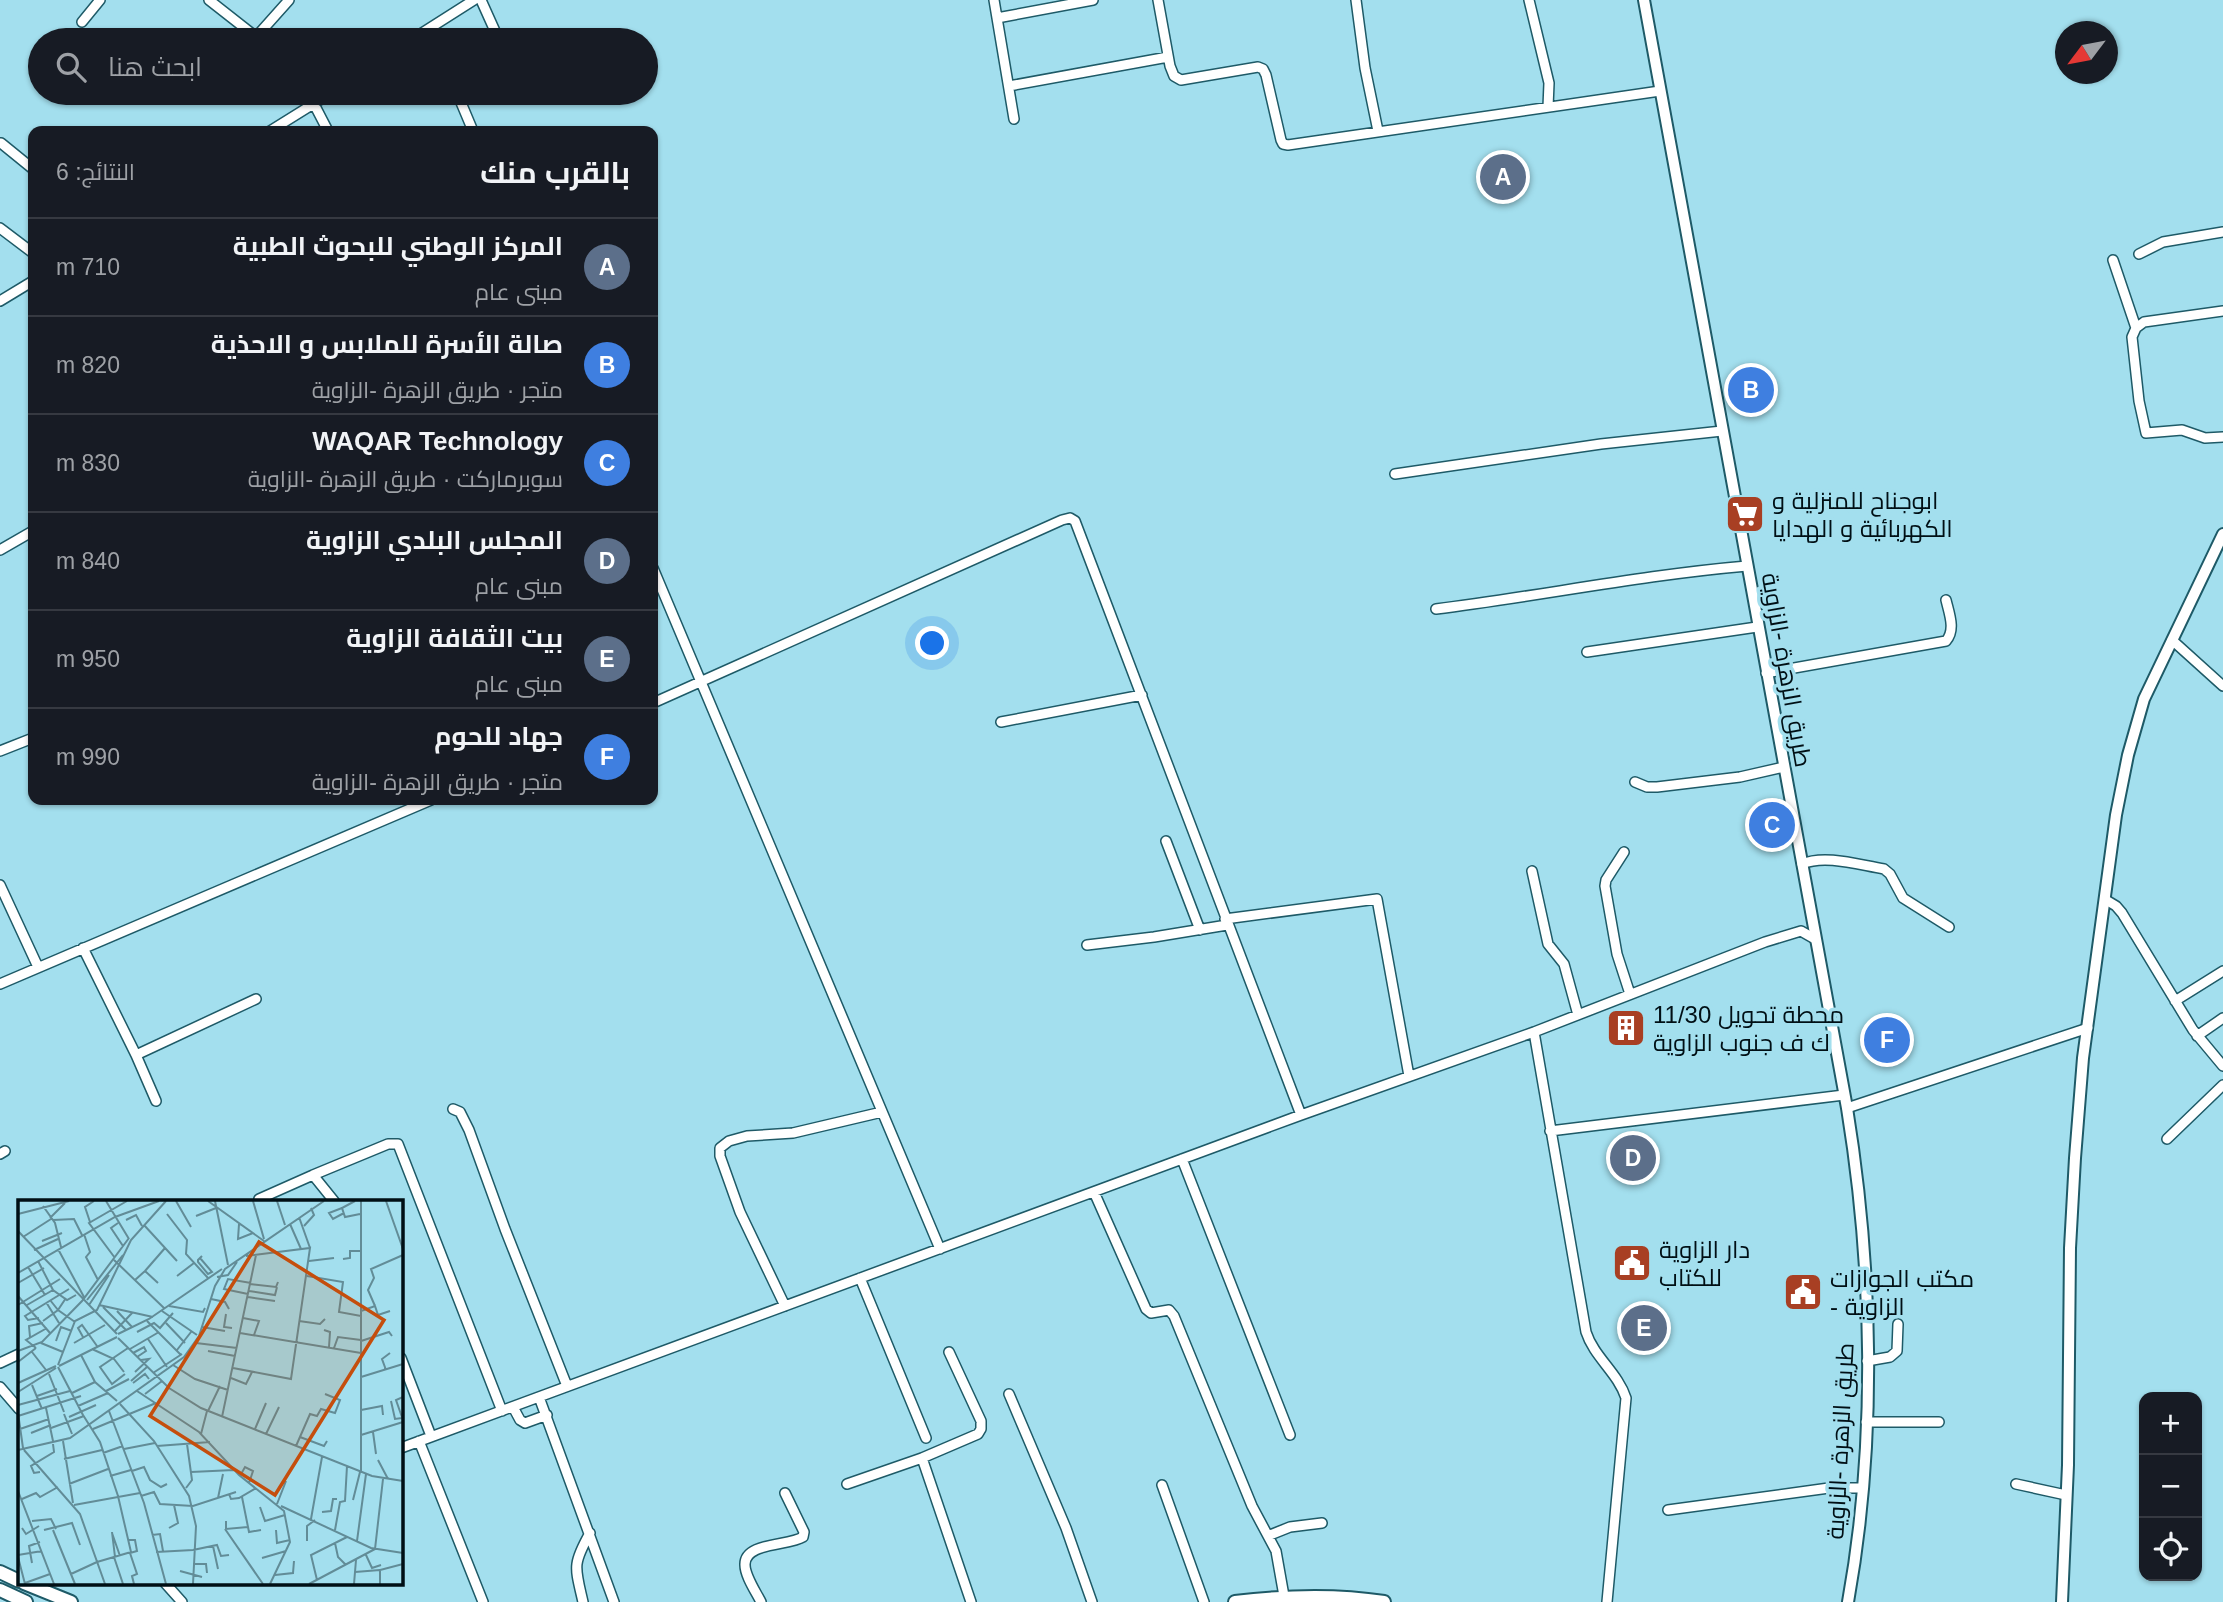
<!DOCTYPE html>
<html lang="ar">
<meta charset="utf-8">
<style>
body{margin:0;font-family:Helvetica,Cairo,sans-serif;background:#242831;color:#f1f3f6;direction:rtl}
.controls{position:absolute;right:21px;bottom:21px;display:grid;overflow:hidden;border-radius:14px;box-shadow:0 2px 5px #0004}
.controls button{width:63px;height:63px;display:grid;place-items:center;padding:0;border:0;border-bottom:2px solid #363941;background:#171b24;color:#f1f3f6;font:35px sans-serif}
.compass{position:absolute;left:2055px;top:21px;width:63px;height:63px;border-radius:50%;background:#171b24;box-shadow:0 2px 5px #0004;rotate:238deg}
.you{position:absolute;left:933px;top:644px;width:24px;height:24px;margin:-18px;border:5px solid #fff;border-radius:50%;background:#1a73e8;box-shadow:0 0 0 10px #1a73e833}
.badge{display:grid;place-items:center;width:46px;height:46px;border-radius:50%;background:#d0a297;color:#fff;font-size:23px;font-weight:700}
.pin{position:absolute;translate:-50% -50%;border:4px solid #fff;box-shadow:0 2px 7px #0006}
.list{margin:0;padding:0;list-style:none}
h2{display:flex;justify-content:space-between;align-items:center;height:91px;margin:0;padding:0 28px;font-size:30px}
h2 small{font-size:23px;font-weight:400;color:#9ea1a6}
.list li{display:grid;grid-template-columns:46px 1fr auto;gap:21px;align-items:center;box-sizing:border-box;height:98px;padding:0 28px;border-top:2px solid #363941}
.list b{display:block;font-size:26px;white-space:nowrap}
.list p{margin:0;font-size:23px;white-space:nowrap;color:#9ea1a6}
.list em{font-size:23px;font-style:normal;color:#9ea1a6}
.icon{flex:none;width:38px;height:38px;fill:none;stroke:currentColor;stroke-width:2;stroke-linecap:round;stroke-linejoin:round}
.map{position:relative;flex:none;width:2223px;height:1602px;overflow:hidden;direction:ltr}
.search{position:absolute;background:#171b24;box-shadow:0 2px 5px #0004;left:28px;top:28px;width:630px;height:77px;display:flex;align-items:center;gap:18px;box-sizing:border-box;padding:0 24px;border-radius:38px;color:#9ea1a6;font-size:26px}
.panel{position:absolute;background:#171b24;box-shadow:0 2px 5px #0004;left:28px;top:126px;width:630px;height:679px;border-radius:14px;direction:rtl}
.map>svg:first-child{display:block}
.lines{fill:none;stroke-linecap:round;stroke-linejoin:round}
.minor-casing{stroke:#1e5a67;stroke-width:12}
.major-casing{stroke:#1e5a67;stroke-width:14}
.highway-casing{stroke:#1e5a67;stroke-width:16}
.minor{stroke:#fff;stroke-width:9}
.major{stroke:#fff;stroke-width:10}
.highway{stroke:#fff;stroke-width:12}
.labels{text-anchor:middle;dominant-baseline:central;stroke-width:7;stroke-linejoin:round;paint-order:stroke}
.poi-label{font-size:24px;fill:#000f15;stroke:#a3dfee;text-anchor:start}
.street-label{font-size:24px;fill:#000f15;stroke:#a3dfee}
.inset-road{fill:none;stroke:#628c97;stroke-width:2}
.view{fill:#c54e0d;fill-opacity:0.15;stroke:#c54e0d;stroke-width:3.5}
.inset-edge{fill:none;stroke:#000f15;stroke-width:3.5}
</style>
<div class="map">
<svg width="2223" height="1602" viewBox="0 0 2223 1602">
<rect width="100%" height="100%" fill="#a3dfee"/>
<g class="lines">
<!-- minor casing -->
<g class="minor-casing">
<path id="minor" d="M209 0 260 40
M481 0 499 40
M994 0 1014 119
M1158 0 1170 66 1174 76 1181 80 1258 67 1263 69 1266 75 1281 140 1283 144 1288 145 1660 91
M1356 0 1365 68 1378 131
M1529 0 1549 83 1548 107
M997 18 1093 0
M82 22 100 0
M430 28 435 40
M256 37 289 0
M411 40 474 0
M1009 86 1168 57
M457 93 473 131
M314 104 328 131
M270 131 331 93
M1 143 33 169
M0 228 33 253
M2139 254 2163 242 2223 232
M2113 260 2136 328
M0 301 33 281
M2223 311 2144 322 2136 328 2132 337 2139 401 2146 433 2182 430 2205 438 2223 437
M1395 474 1601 444 1722 431
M0 550 33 531
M653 568 940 1249
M1436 609C1540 596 1642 575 1747 566
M2172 640 2223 686
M1587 652 1757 627
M1766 673 1946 641C1956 630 1949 613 1946 600
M653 703 1062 520 1070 518 1075 521 1301 1115
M1001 722 1142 695
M0 751 33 738
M1635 782 1647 787H1657L1740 777 1784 767
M1166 841 1200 930
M1624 852 1606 880 1605 886 1617 954 1630 994
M1802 864C1825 854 1859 865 1884 869L1890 874 1903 898 1949 927
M1532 871 1548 944 1564 964 1578 1015
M0 885 38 967
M2106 900 2116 906 2122 913 2193 1030 2223 1066
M1225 919 1377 899 1409 1076
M1087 945 1154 937 1227 925
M83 948 136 1055 156 1101
M0 984 431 800
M2175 1001 2223 971
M1534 1032 1586 1332C1594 1357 1618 1373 1626 1398L1607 1602
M2197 1036 2223 1018
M136 1055 256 999
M1847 1108 2088 1028
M453 1109 460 1112 469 1130 505 1229 567 1386
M1550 1131 1844 1095
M2167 1139 2223 1085
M0 1154 5 1151
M1182 1159 1290 1435
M313 1175 388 1144H398L502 1411
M1094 1192 1146 1309 1151 1313 1169 1310 1174 1316 1252 1506 1276 1551 1284 1596
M259 1199 313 1175 334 1201
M860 1278 926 1438
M785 1306 740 1212 720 1156V1148L729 1141 747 1136 793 1133 882 1112
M401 1358 431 1436
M1867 1361 1890 1357 1897 1351 1898 1324
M0 1363 19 1354
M0 1387 19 1409
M1009 1394 1066 1528 1092 1602
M539 1397 614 1602
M513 1407 520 1420 525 1423 547 1415
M1866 1422H1939
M419 1441 483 1602
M401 1448 1301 1115 1534 1032 1765 942 1801 931 1815 939
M922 1458 971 1602
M847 1484 922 1458 978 1434 981 1429V1421L949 1352
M2016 1484 2066 1495
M1162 1485 1204 1602
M1668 1510 1829 1488H1863
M1270 1535 1290 1527 1322 1523
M165 1583 182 1602
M583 1602C575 1567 572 1565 590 1533
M761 1602C756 1592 745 1576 745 1565 744 1542 789 1546 803 1537L804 1532 785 1493"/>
</g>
<!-- major casing -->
<g class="major-casing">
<path id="major" d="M1644 0 1847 1108C1873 1268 1877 1442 1848 1602
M2062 1602 2068 1465 2070 1248 2075 1158 2083 1058 2116 815 2128 755 2144 699 2223 534"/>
</g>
<!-- highway casing -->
<g class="highway-casing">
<path id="highway" d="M0 1572 19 1581
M24 1583 71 1602
M0 1590 26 1602
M1235 1602C1285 1596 1334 1594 1384 1602"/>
</g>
<!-- minor -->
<use href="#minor" class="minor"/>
<!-- major -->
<use href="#major" class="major"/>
<!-- highway -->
<use href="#highway" class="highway"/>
</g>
<!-- icons -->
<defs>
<g id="supermarket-square" transform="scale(2.0125)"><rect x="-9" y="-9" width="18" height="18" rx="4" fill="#a83f23" stroke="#a3dfee"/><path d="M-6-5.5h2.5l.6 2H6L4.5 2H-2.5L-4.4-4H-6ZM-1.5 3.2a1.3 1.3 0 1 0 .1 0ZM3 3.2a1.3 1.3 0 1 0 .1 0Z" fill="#fff"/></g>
<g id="building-square" transform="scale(2.0125)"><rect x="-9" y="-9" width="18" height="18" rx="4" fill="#a83f23" stroke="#a3dfee"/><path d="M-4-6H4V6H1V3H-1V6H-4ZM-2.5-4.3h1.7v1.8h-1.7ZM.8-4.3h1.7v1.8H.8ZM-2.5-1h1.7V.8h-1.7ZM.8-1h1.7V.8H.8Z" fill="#fff"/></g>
<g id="civic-square" transform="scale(2.0125)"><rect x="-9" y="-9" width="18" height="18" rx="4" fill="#a83f23" stroke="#a3dfee"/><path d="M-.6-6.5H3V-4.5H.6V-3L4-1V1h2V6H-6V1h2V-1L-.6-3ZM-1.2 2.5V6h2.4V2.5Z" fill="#fff"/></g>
</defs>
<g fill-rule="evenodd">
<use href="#supermarket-square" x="1745" y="514"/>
<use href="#building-square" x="1626" y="1028"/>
<use href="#civic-square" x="1632" y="1263"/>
<use href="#civic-square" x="1803" y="1292"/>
</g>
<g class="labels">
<!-- poi labels -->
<g class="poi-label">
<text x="1772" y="500">ابوجناح للمنزلية و<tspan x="1772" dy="28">الكهربائية و الهدايا</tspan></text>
<text x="1653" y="1014">محطة تحويل 11/30<tspan x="1653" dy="28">ك ف جنوب الزاوية</tspan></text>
<text x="1659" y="1249">دار الزاوية<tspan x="1659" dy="28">للكتاب</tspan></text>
<text x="1830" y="1278">مكتب الجوازات<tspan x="1830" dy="28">- الزاوية</tspan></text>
</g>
<!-- street labels -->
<g class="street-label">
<text transform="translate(1787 670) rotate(80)">طريق الزهرة -الزاوية</text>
<text transform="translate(1840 1441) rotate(-87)">طريق الزهرة -الزاوية</text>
</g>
</g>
<!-- overview -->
<g transform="translate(18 1200)">
<rect width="385" height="385" fill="#a3dfee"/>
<path class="inset-road" d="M88 1 111 39M158 1 173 27M190 1 246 41M197 1 210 65M235 1 246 39M259 1 267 25M337 1 324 8 327 17 342 14M343 1V272M368 1 385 49M25 6 37 23 43 47M324 8 311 13 315 19 326 13M0 14 51 1M149 14 169 40 168 54 190 78M178 16 198 8M281 17 292 48M32 18 47 3M35 20 56 19 64 35M108 20 118 15 124 26M72 22 67 7 76 1M100 23 93 28 105 46M221 24 220 39 235 33M272 24 283 49M126 25 159 61M286 26 296 15 293 8M0 31 99 134M66 34 72 52 68 57 80 80M5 37 33 19M24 41 44 33M40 49 66 97M16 50 40 39M97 58 71 23 109 1M182 58 194 72 190 74 180 62V60L184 56M325 59 332 58V51H343M96 60 146 108M20 61 35 90 49 100 58 95M291 61 316 58M10 67 27 95M127 71 147 48M0 73 97 17 141 1M159 76 176 63M289 76 325 82 321 112 343 116M199 77 210 75 219 62M117 80 127 71 140 83M0 83 26 68M232 84 258 87 260 82M231 91 257 95 259 87M230 94 206 89 210 79 233 83M0 96 32 133M230 97 257 101M48 98 40 110 57 122M193 99 207 102 211 109M69 100 105 55M28 102 41 123M0 105 42 79M9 105 35 90M71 105 91 75M81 105 135 117M151 106 185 112 187 108M357 106 350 90 356 78 353 69 385 55M85 107 108 130M99 111 114 127M144 111 179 135M343 111 357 106 360 115 372 111M208 114 206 127 214 128M21 118 10 120 7 116 51 89M225 118 241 121 236 135M25 121 40 110 32 100M129 121 163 155M281 121 302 124 307 119M148 123 167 143M184 127 207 131M306 130 312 132 311 147M96 132 114 113M119 132 136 123 142 128 155 113M222 133 343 153M100 134 131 119 204 69M12 137 11 126 25 123M65 137 60 128 64 125 79 146M100 138 151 188 183 208 354 276 385 281M130 139 149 167M38 141 43 127 54 131M343 141 371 132 374 136M23 143 45 152M56 143 87 125M178 143 219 148M18 148 8 140 29 128M316 148 320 137 343 140M74 149 96 159 106 172M112 149 141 132M159 150 173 132M0 151 24 142 64 101 111 38M190 151 217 156M14 152 28 170M115 153 126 147 128 151 119 157M63 155 77 182 99 201M0 162 18 148M40 165 57 121 79 110 113 40 148 1M155 165 177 179 210 190M41 166 99 137M40 167 66 217M215 168 273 179 292 48 228 56M368 170 364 159 372 153M117 172 131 159 123 160M135 173 164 154M31 174 46 212M107 174 94 184 82 167 110 148M343 177 385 164M213 178 228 184 234 172M113 181 129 167M0 183 38 166M115 183 127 174 131 179M14 185 24 209M88 191 111 179M119 191 181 232 221 275 266 311 272 342 252 384M0 192 38 168M54 193 77 182M127 194 144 181M19 196 39 189M385 197 378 200 385 220M373 201 377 219 384 218M102 204 136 241 171 296 178 326 175 384M0 205 52 191M60 206 90 193M28 208 35 241M343 210 364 206 365 215M91 211 126 303 148 384M190 211 202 186M0 213 5 248M46 214 54 234M65 215 82 242 100 296 113 352 79 362M0 216 63 196M51 217 78 205M204 217 238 55M33 228 66 216M2 229 31 219M75 229 138 203M237 229 248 203M355 232 358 254M13 233 33 225M183 234 189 211M248 234 261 207M343 235 385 222M282 237 306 246 309 241M45 241 55 303M139 246 192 242M278 246 292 214 299 216 303 209 317 213 322 200 307 194M106 249 137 243M0 250 52 238 166 157 181 136 197 86 207 69 306 1M6 250 62 314 87 384M85 253 105 246M46 259 84 250M360 260 370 279M114 271 126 267 132 280 143 287 149 284M22 272 16 273 13 266 36 252 35 244M173 272 216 270M92 276 113 270M222 276 227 267 235 271 231 283M51 284 90 269M168 288 174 280 169 244M0 291 36 384M211 294 213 299 221 298 238 288M123 296 136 292 142 304 175 306 218 292M224 297 231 332 243 330M200 298 205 274M4 299 18 293 22 297 40 287M335 300 342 272M259 304 268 281M56 305 122 293M263 306 353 348 385 353M242 307 247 321 267 315M304 312 313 311 315 299H319M293 319 304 257M14 321 33 319 38 329M208 321V329L230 327M4 328 8 334 21 326M151 328 160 323 156 305M207 329 245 384M26 330 54 323 62 345M35 330 57 384M258 330 259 343 272 340M317 330 322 302 327 301 329 266M94 332 97 357M94 333 102 356M134 335 142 334 145 351M111 340H117L119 351 112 353 119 374 114 376 116 384M289 341V326L297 320M339 341 348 274M317 343 320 357 328 365M195 346 200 369M175 350 199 345 203 356 211 355M138 352 175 350M0 355 24 351M348 355 354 368 363 365M0 357 7 384M96 357 105 384M244 358 268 351M14 363 11 346 22 342M175 364H188L189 373M162 371 184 377M337 372 362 370M53 374 79 362M257 375 275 373 276 361M299 380 293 355 329 337M7 383 32 374M291 384 357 349 365 279M336 384 338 360M362 384V370L385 364"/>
<path class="view" d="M241 42 366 120 257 295 132 216Z"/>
<rect width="385" height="385" class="inset-edge"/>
</g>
</svg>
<div class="controls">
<button>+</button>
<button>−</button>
<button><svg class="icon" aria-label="locate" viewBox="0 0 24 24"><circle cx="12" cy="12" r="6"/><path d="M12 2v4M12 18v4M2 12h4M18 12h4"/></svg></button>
</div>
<svg class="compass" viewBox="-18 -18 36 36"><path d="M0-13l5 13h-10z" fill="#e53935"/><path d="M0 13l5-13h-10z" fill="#9ea1a6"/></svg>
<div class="you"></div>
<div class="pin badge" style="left:1503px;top:177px;background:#5c6f8a">A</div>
<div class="pin badge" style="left:1751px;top:390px;background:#3f7fe0">B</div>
<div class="pin badge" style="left:1772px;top:825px;background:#3f7fe0">C</div>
<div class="pin badge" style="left:1633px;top:1158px;background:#5c6f8a">D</div>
<div class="pin badge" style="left:1644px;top:1328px;background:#5c6f8a">E</div>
<div class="pin badge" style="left:1887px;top:1040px;background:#3f7fe0">F</div>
<div class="search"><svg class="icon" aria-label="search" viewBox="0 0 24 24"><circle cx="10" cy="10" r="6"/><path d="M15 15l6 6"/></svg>ابحث هنا</div>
<section class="panel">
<h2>بالقرب منك<small>النتائج: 6</small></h2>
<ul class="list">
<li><span class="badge" style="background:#5c6f8a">A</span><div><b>المركز الوطني للبحوث الطبية</b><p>مبنى عام</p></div><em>710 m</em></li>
<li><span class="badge" style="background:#3f7fe0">B</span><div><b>صالة الأسرة للملابس و الاحذية</b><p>متجر · طريق الزهرة -الزاوية</p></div><em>820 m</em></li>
<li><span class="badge" style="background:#3f7fe0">C</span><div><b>WAQAR Technology</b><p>سوبرماركت · طريق الزهرة -الزاوية</p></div><em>830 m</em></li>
<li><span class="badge" style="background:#5c6f8a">D</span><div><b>المجلس البلدي الزاوية</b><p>مبنى عام</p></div><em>840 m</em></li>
<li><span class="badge" style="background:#5c6f8a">E</span><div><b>بيت الثقافة الزاوية</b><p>مبنى عام</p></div><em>950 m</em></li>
<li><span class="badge" style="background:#3f7fe0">F</span><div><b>جهاد للحوم</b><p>متجر · طريق الزهرة -الزاوية</p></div><em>990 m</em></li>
</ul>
</section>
</div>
